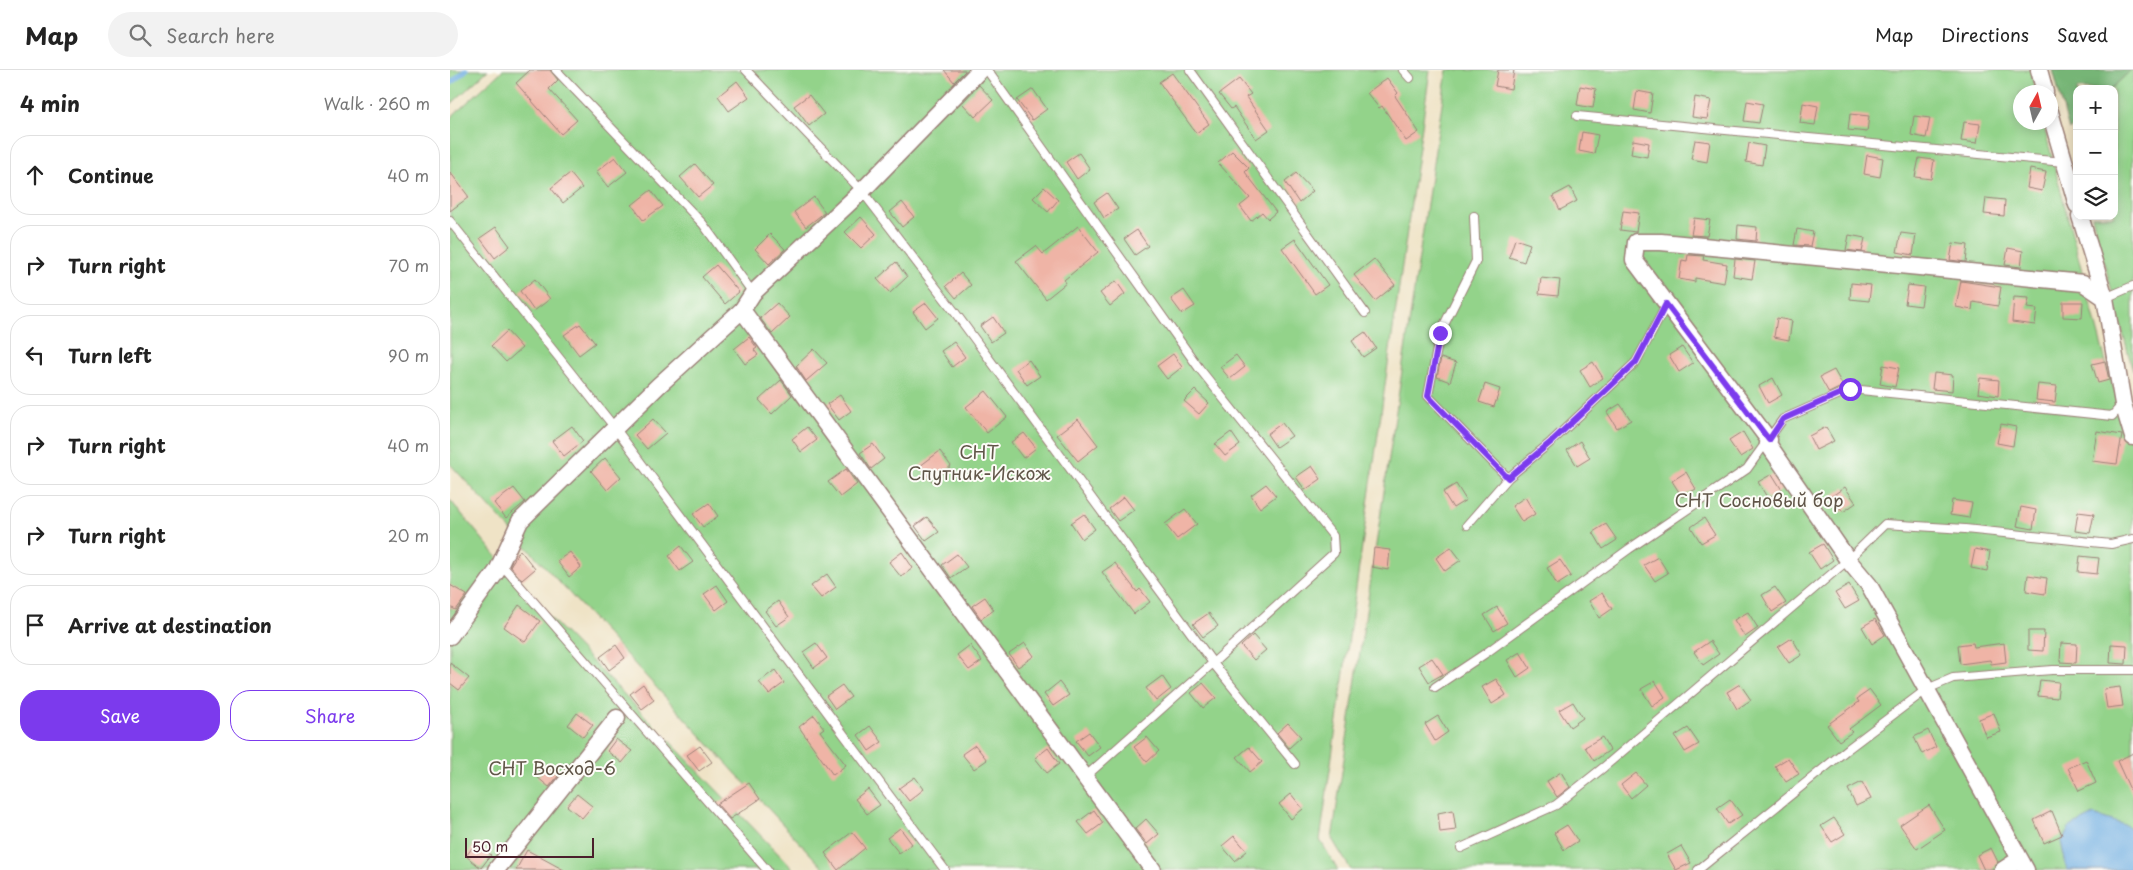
<!DOCTYPE html>
<meta charset="utf-8">
<style>
body{margin:0;font-family:"Playpen Sans",sans-serif;background:#f2f2f2;color:#222}
.controls{position:absolute;right:15px;top:15px;display:grid;overflow:hidden;border-radius:10px;box-shadow:0 2px 12px #0003}
.controls button{width:45px;height:45px;display:grid;place-items:center;padding:0;border:0;border-bottom:1px solid #e0e0e0;background:#fff;color:#222;font:25px sans-serif}
.compass{position:absolute;left:1563px;top:15px;width:45px;height:45px;border-radius:50%;background:#fff;box-shadow:0 2px 12px #0003;rotate:8deg}
.scale{position:absolute;left:15px;bottom:12px;width:129px;box-sizing:border-box;padding-left:5px;border:2px solid #4a1f2b;border-top:0;font-size:14px;line-height:18px;white-space:nowrap;color:#4a1f2b;-webkit-text-stroke:4px #fdfcf7;paint-order:stroke}
.stop{position:absolute;width:15px;height:15px;margin:-11px;border:4px solid #7c3aed;border-radius:50%;background:#fff}
.stop.end{background:#7c3aed;border-color:#fff;box-shadow:0 1px 5px #0008}
.list{margin:0;padding:0;list-style:none}
h2{display:flex;justify-content:space-between;align-items:center;height:65px;margin:0;padding:0 20px;font-size:21px}
h2 small{font-size:16px;font-weight:400;color:#767676}
.list li{display:grid;grid-template-columns:32px 1fr auto;gap:15px;align-items:center;box-sizing:border-box;height:80px;margin:0 10px 10px;padding:0 10px;border:1px solid #e0e0e0;border-radius:20px}
.list b{display:block;font-size:19px;white-space:nowrap}
.list em{font-size:16px;font-style:normal;color:#767676}
.actions{display:flex;gap:10px;padding:15px 20px}
.actions a{flex:1;padding:11px 0;border:1px solid #7c3aed;border-radius:20px;text-align:center;font-size:18px;color:#7c3aed}
.actions .main{background:#7c3aed;color:#fff}
.icon{flex:none;width:28px;height:28px;fill:none;stroke:currentColor;stroke-width:2;stroke-linecap:round;stroke-linejoin:round}
.map{position:relative;flex:none;width:1683px;height:800px;overflow:hidden}
header{display:flex;align-items:center;gap:30px;box-sizing:border-box;height:70px;padding:0 25px;background:#fff;border-bottom:1px solid #e0e0e0}
header strong{font-size:24px}
nav{display:flex;gap:28px;margin-inline-start:auto;font-size:18px}
.search{width:350px;height:45px;background:#f2f2f2;display:flex;align-items:center;gap:12px;box-sizing:border-box;padding:0 18px;border-radius:28px;color:#767676;font-size:19px}
main{display:flex}
aside{flex:1;background:#fff}
.map>svg:first-child{display:block}
.green{fill:#93d38a;stroke:#6e795a}
.forest{fill:#76b576;stroke:#606a50}
.water{fill:#6faee2;stroke:#5c6686}
.lines{fill:none;stroke-linecap:round;stroke-linejoin:round}
.stream{stroke:#6faee2;stroke-width:5}
.building{fill:#efb4a6}
.lane-casing{stroke:#9c8178;stroke-width:10}
.street-casing{stroke:#9c8178;stroke-width:19}
.lane{stroke:#fff;stroke-width:8}
.street{stroke:#fff;stroke-width:16}
.route{stroke:#7c3aed;stroke-width:6}
.labels{text-anchor:middle;dominant-baseline:central;stroke-width:4;stroke-linejoin:round;paint-order:stroke}
.park-label{font-size:18px;fill:#605548;stroke:#fdfcf7}
</style>
<header>
<strong>Map</strong>
<div class="search"><svg class="icon" aria-label="search" viewBox="0 0 24 24"><circle cx="10" cy="10" r="6"/><path d="M15 15l6 6"/></svg>Search here</div>
<nav><a>Map</a><a>Directions</a><a>Saved</a></nav>
</header>
<main>
<aside>
<h2>4 min<small>Walk · 260 m</small></h2>
<ul class="list">
<li><svg class="icon" aria-label="ahead" viewBox="0 0 24 24"><path d="M12 20V5M6 11l6-6 6 6"/></svg><div><b>Continue</b></div><em>40 m</em></li>
<li><svg class="icon" aria-label="right" viewBox="0 0 24 24"><path d="M7 20v-9h11M14 6l5 5-5 5"/></svg><div><b>Turn right</b></div><em>70 m</em></li>
<li><svg class="icon" aria-label="left" viewBox="0 0 24 24"><path d="M17 20v-9H6M10 6l-5 5 5 5"/></svg><div><b>Turn left</b></div><em>90 m</em></li>
<li><svg class="icon" aria-label="right" viewBox="0 0 24 24"><path d="M7 20v-9h11M14 6l5 5-5 5"/></svg><div><b>Turn right</b></div><em>40 m</em></li>
<li><svg class="icon" aria-label="right" viewBox="0 0 24 24"><path d="M7 20v-9h11M14 6l5 5-5 5"/></svg><div><b>Turn right</b></div><em>20 m</em></li>
<li><svg class="icon" aria-label="arrive" viewBox="0 0 24 24"><path d="M6 21V4h12l-3 4 3 4H6"/></svg><div><b>Arrive at destination</b></div></li>
</ul>
<div class="actions"><a class="main">Save</a><a>Share</a></div>
</aside>
<div class="map">
<svg width="1683" height="800" viewBox="0 0 1683 800">
<rect width="100%" height="100%" fill="#fdfcf7"/>
<filter id="ink" filterUnits="userSpaceOnUse"><feTurbulence type="fractalNoise" baseFrequency=".02" numOctaves="2"/><feDisplacementMap in="SourceGraphic" scale="10" xChannelSelector="R" yChannelSelector="G"/><feConvolveMatrix kernelMatrix="1 2 1 2 8 2 1 2 1" color-interpolation-filters="sRGB"/></filter>
<filter id="wash" filterUnits="userSpaceOnUse"><feTurbulence type="fractalNoise" baseFrequency=".0096" numOctaves="4" result="noise"/><feDisplacementMap in="SourceGraphic" scale="20" xChannelSelector="R" yChannelSelector="G"/><feGaussianBlur stdDeviation="1.12" result="paint"/><feColorMatrix in="noise" values="0 0 0 0 0 0 0 0 0 0 0 0 0 0 0 0 0 1.4 0 .05"/><feComposite in="paint" operator="in"/></filter>
<g filter="url(#wash)">
<rect width="100%" height="100%" fill="#efe3c6"/>
<!-- green -->
<path class="green" d="M0 0H38L0 35Z
M53 0H980L870 770 888 800H375L0 394V48Z
M997 0H1580L1586 22H1570V52L1593 53 1659 304 1683 375V800H901L882 769Z
M1681 0H1683V301L1642 146H1664V19H1661Z
M0 430 82 529 344 800H0Z"/>
<!-- forest -->
<path class="forest" d="M1603 0H1681L1661 19H1627V52L1619 60Z"/>
<!-- water -->
<path class="water" d="M1644 745 1678 756 1683 761V800H1617L1611 772 1620 757Z"/>
<g class="lines">
<!-- stream -->
<path class="stream" d="M0 14 16 0"/>
</g>
<g id="blocks">
<!-- building -->
<path class="building" d="M80 0H100L108 10 99 19 127 50 111 64 66 13Z
M494 0H515V1L504 12Z
M1048 0H1064L1061 19 1045 16Z
M722 3 759 54 746 63 709 12Z
M937 8 948 23 945 26 969 62 956 71 932 36 929 38 917 23Z
M789 9 801 24 796 27 819 60 806 69 784 37 781 39 769 24Z
M287 11 299 27 279 41 268 26Z
M529 15 543 30 525 47 512 33Z
M1130 16 1146 19 1143 38 1127 35Z
M583 19 597 39 582 50 567 30Z
M1187 21 1203 24 1200 43 1184 40Z
M359 25 374 44 359 56 344 36Z
M1245 27 1261 30 1257 49 1242 47Z
M1297 31 1313 34 1309 53 1294 51Z
M1353 33 1368 36 1365 55 1350 53Z
M1400 44 1419 46 1417 62 1398 60Z
M1464 46 1480 48 1476 68 1461 65Z
M1514 52 1530 54 1527 73 1511 71Z
M1132 62 1148 65 1144 84 1129 81Z
M1183 70 1199 73 1197 87 1181 84Z
M1245 70 1260 72 1257 92 1241 89Z
M1299 73 1315 76 1312 95 1296 92Z
M782 81 799 98 795 102 826 142 818 149 812 142 801 151 790 136 800 128 768 93Z
M629 83 640 99 627 109 616 92Z
M1417 85 1433 88 1430 107 1414 104Z
M165 87 177 102 158 117 146 102Z
M1469 88 1484 90 1481 109 1465 107Z
M245 94 263 115 248 127 230 107Z
M1580 99 1596 102 1592 121 1577 118Z
M0 102 19 127 0 141Z
M120 103 132 118 113 133 101 118Z
M846 103 863 121 849 133 835 112Z
M594 117 608 130 598 142 583 128Z
M1120 117 1127 131 1110 140 1103 126Z
M201 120 213 136 193 150 182 135Z
M657 123 668 139 654 148 644 132Z
M364 127 375 142 356 157 344 142Z
M1536 128 1555 130 1554 146 1534 144Z
M452 132 464 147 452 157 440 142Z
M1173 141 1189 143 1186 162 1170 160Z
M411 147 426 164 411 178 395 162Z
M1244 148 1260 150 1257 166 1241 165Z
M1288 155 1307 157 1306 171 1287 169Z
M628 156 648 182 614 210 616 213 596 229 566 191 586 176 593 184Z
M46 157 60 176 45 188 30 168Z
M1347 159 1363 162 1360 176 1344 175Z
M687 160 698 176 685 185 674 169Z
M1451 163 1466 165 1463 185 1447 182Z
M320 164 335 179 319 194 305 179Z
M1399 165 1415 168 1412 182 1396 180Z
M845 169 878 215 865 224 832 178Z
M1065 169 1080 174 1074 192 1059 187Z
M1503 173 1518 175 1516 192 1500 190Z
M1558 178 1573 181 1571 197 1555 195Z
M1238 185 1254 186 1253 190 1277 194 1274 213 1245 208V212L1229 209 1232 190 1237 191Z
M924 189 945 215 925 231 904 205Z
M1285 189 1305 191 1302 209 1283 206Z
M446 192 457 207 440 223 427 209Z
M266 195 289 222 275 234 252 207Z
M511 203 521 215 506 228 496 216Z
M1091 208 1110 210 1108 226 1089 224Z
M85 209 100 229 84 241 70 221Z
M666 211 675 224 660 236 650 223Z
M1511 211 1551 217 1548 236 1523 232 1522 240 1506 237Z
M1401 213 1421 215 1419 231 1400 229Z
M1458 215 1474 217 1471 236 1455 234Z
M734 220 745 236 732 244 721 229Z
M1564 227 1579 228 1577 238 1587 239 1585 255 1562 252Z
M1613 232H1633L1632 248 1613 247Z
M327 233 340 247 322 264 310 248Z
M476 233 488 248 475 258 463 242Z
M543 247 554 263 541 272 530 256Z
M1327 248 1342 251 1339 270 1324 267Z
M130 254 145 273 129 285 114 265Z
M57 261 72 278 56 292 41 276Z
M915 262 926 278 913 287 902 271Z
M299 267 307 278 304 280 308 285 295 294 284 279Z
M504 272 515 287 502 297 491 281Z
M1232 277 1243 293 1229 302 1219 285Z
M364 279 377 293 356 311 346 296Z
M723 284 732 297 717 309 707 296Z
M786 285 795 297 780 309 770 297Z
M991 288 1006 293 1000 312 987 307Z
M579 290 590 306 577 315 566 299Z
M1655 291 1659 310 1648 313 1642 294Z
M1143 292 1153 308 1140 317 1130 300Z
M1433 295 1449 298 1445 317 1430 314Z
M1384 300 1393 316 1379 323 1370 307Z
M1484 303 1503 305 1502 321 1482 319Z
M1323 308 1332 325 1318 333 1309 316Z
M1530 308 1549 310 1548 326 1528 323Z
M331 310 342 325 322 344 309 330Z
M1035 314 1050 319 1044 337 1029 332Z
M1588 314 1607 316 1605 332 1586 330Z
M745 320 759 333 749 344 734 331Z
M536 321 557 347 537 363 516 337Z
M390 325 401 341 389 350 377 334Z
M1170 334 1181 350 1167 358 1157 342Z
M203 349 216 363 197 379 185 365Z
M628 349 648 375 628 391 607 365Z
M832 353 842 366 826 377 817 364Z
M1551 354 1566 357 1563 376 1547 373Z
M122 356 133 371 114 386 102 371Z
M357 357 367 370 351 382 342 369Z
M1376 357 1384 371 1366 380 1359 366Z
M1647 361 1672 365 1667 394 1642 391Z
M781 362 790 375 775 386 765 374Z
M1293 362 1303 379 1290 387 1279 371Z
M574 363 586 378 573 388 561 372Z
M1130 371 1140 388 1127 396 1117 380Z
M423 374 434 389 421 399 410 383Z
M490 381 501 396 482 411 470 396Z
M155 388 171 407 157 420 141 401Z
M862 396 871 409 855 420 846 407Z
M396 399 407 414 390 427 378 412Z
M1236 402 1246 419 1232 427 1222 411Z
M1322 404 1332 420 1318 429 1308 412Z
M816 414 826 426 810 438 801 425Z
M1006 414 1016 430 1003 438 993 422Z
M1395 417 1406 433 1393 442 1382 426Z
M64 418 75 432 56 448 44 433Z
M674 427 684 440 668 451 659 439Z
M1075 427 1085 444 1072 452 1062 436Z
M1502 430 1522 433 1519 448 1500 445Z
M259 433 268 446 253 457 243 444Z
M1571 437 1586 440 1583 459 1567 456Z
M735 439 747 454 727 469 715 454Z
M1628 442 1644 444 1640 463 1625 461Z
M634 444 645 459 632 469 621 453Z
M477 447 489 462 476 471 465 456Z
M1254 448 1265 465 1251 473 1241 457Z
M1156 454 1167 470 1153 479 1143 462Z
M1373 474 1383 490 1370 499 1359 482Z
M231 476 243 492 230 501 219 486Z
M1001 477 1011 490 995 501 986 488Z
M924 478 940 480 938 500 922 497Z
M1525 479 1540 482 1537 501 1521 498Z
M70 480 85 499 72 510 60 496Z
M120 482 131 497 119 507 107 491Z
M452 482 463 498 451 507 439 492Z
M507 484 517 497 501 508 492 495Z
M1630 486 1649 488 1647 504 1628 502Z
M1208 487 1218 503 1205 511 1194 495Z
M1110 490 1121 506 1107 515 1097 498Z
M665 493 687 522 690 519 700 532 684 544 652 502Z
M377 504 386 517 371 528 361 516Z
M1578 505 1597 508 1595 524 1576 521Z
M0 515 17 525 6 540 0 537Z
M267 515 278 531 266 540 254 524Z
M1399 515 1409 531 1395 539 1385 523Z
M1325 517 1336 533 1322 542 1312 525Z
M1152 523 1162 539 1149 548 1139 531Z
M535 527 544 540 531 549 522 536Z
M328 531 339 547 326 556 315 541Z
M69 535 90 551 75 572 54 557Z
M1047 537 1057 553 1044 561 1034 545Z
M1298 542 1308 558 1295 567 1284 550Z
M759 543 768 556 753 567 743 554Z
M1425 549 1435 565 1422 574 1412 557Z
M1578 561H1594L1593 581 1578 580Z
M803 565 816 580 804 590 791 576Z
M1342 568 1352 585 1339 593 1328 577Z
M1260 571 1269 584 1253 595 1244 582Z
M366 573 377 588 364 598 353 582Z
M575 573 584 586 568 597 559 584Z
M1523 573 1524 577 1554 573 1556 592 1541 594 1540 590 1510 594 1508 575Z
M1611 573 1627 574 1626 593 1610 592Z
M1661 574 1677 575 1676 594 1660 593Z
M166 575 175 588 159 600 150 587Z
M520 575 532 591 519 600 507 585Z
M1070 582 1080 598 1067 607 1057 590Z
M982 588 993 604 979 612 969 596Z
M0 593 19 608 9 620 0 613Z
M325 600 334 613 319 624 309 612Z
M712 606 721 619 706 631 696 618Z
M1046 609 1056 625 1042 634 1032 617Z
M1590 610 1609 612 1607 628 1588 626Z
M1205 611 1215 627 1202 636 1191 619Z
M609 612 619 625 603 636 594 624Z
M753 613 766 628 753 638 741 623Z
M193 614 204 630 192 639 180 624Z
M1290 614 1301 630 1287 639 1277 622Z
M392 615 401 627 385 639 376 626Z
M1670 617 1673 636 1657 638 1654 619Z
M1420 620 1431 635 1399 659 1402 662 1389 671 1377 655 1409 632 1407 629Z
M1123 632 1133 648 1120 657 1109 640Z
M127 643 143 655 133 667 118 655Z
M1544 643 1551 662 1536 667 1529 649Z
M364 645 374 658 370 661 396 695 383 705 349 657Z
M988 646 998 662 985 671 975 654Z
M838 653 851 667 839 678 827 663Z
M420 656 432 672 419 681 408 665Z
M1238 658 1249 674 1235 682 1225 666Z
M1478 660 1486 677 1472 684 1464 667Z
M639 662 650 677 638 686 626 671Z
M697 667 709 681 697 692 684 677Z
M1152 667 1160 680 1144 691 1135 677Z
M166 669 182 681 172 693 157 681Z
M525 675 537 690 524 699 512 684Z
M250 676 262 692 249 701 237 685Z
M799 677 812 692 800 702 787 687Z
M598 678 609 694 597 703 585 688Z
M1683 683V726L1667 691Z
M1338 688 1349 704 1336 712 1325 696Z
M1636 690 1646 713 1629 721 1618 698Z
M97 695 109 705 99 717 87 707Z
M1111 702 1120 717 1107 727 1097 711Z
M1186 703 1196 715 1181 728 1171 715Z
M465 707 474 719 459 731 449 718Z
M1412 712 1421 729 1406 736 1398 719Z
M299 713 310 729 280 749 267 734Z
M418 719 430 735 417 744 405 729Z
M127 724 142 736 132 748 117 736Z
M841 724 853 739 841 749 829 734Z
M1280 729 1292 745 1278 754 1267 738Z
M1479 735 1495 760 1467 779 1450 755Z
M644 740 653 753 638 764 628 752Z
M1003 740 1006 760 990 762 988 743Z
M1602 741 1612 765 1594 773 1584 750Z
M1384 748 1395 764 1382 772 1371 756Z
M696 749 709 764 697 774 685 759Z
M1117 755 1128 771 1114 780 1104 763Z
M450 758 462 774 449 783 437 768Z
M402 762 415 778 388 800 375 783Z
M784 766 797 781 785 791 772 776Z
M26 773 41 785 31 798 16 786Z
M1231 776 1241 793 1226 800 1217 784Z
M1541 778 1548 792 1543 799 1534 800 1527 785Z
M77 780 114 800H66Z"/>
</g>
</g>
<g filter="url(#ink)">
<use href="#blocks" fill-opacity="0" stroke="#9c8178" stroke-width="1"/>
<g class="lines">
<!-- lane casing -->
<g class="lane-casing">
<path id="lane" d="M106 0 253 154 303 223
M296 0 412 121 504 241 763 593 635 707
M537 0 749 298 883 466 884 483 763 593 845 694
M740 0 915 243
M953 0 960 8
M1127 46 1614 92
M1024 146 1026 191 990 263 978 326 1058 408
M0 151 165 358 495 800
M1655 228 1683 216
M1017 455 1058 408 1101 372 1186 292 1217 234
M51 494 317 800
M985 617 1036 583 1179 479 1297 399 1333 349 1401 319 1662 346 1673 334
M1011 778 1106 735 1154 697 1398 490 1435 454 1515 459 1661 474 1683 469
M1248 800 1399 678 1477 619 1503 608 1602 600H1683"/>
</g>
<!-- street casing -->
<g class="street-casing">
<path id="street" d="M1589 0 1595 22
M1600 42 1627 135
M1630 146 1655 228 1673 334 1683 367
M292 240 703 800
M0 566 47 501 70 451 208 316 292 240 303 223 412 121 530 0
M1570 789 1419 515 1398 490 1318 374 1319 370 1184 190 1186 172H1211L1633 213 1655 228
M46 800 167 648
M1553 800 1570 789 1576 800"/>
</g>
<!-- lane -->
<use href="#lane" class="lane"/>
<!-- street -->
<use href="#street" class="street"/>
</g>
</g>
<g class="lines" filter="url(#ink)">
<!-- route -->
<path class="route" d="M990 263 978 326 1058 408 1101 372 1186 292 1216 234 1319 370 1333 349 1400 319"/>
</g>
<g class="labels">
<!-- park labels -->
<g class="park-label">
<text x="529" y="381">СНТ<tspan x="529" dy="21">Спутник-Искож</tspan></text>
<text x="1309" y="429">СНТ Сосновый бор</text>
<text x="102" y="697">СНТ Восход-6</text>
</g>
</g>
</svg>
<div class="controls">
<button>+</button>
<button>−</button>
<button><svg class="icon" aria-label="layers" viewBox="0 0 24 24"><path d="M12 4l9 5-9 5-9-5zM3 14l9 5 9-5"/></svg></button>
</div>
<svg class="compass" viewBox="-18 -18 36 36"><path d="M0-13l5 13h-10z" fill="#e53935"/><path d="M0 13l5-13h-10z" fill="#767676"/></svg>
<div class="scale">50 m</div>
<div class="stop" style="left:1400px;top:319px"></div>
<div class="stop end" style="left:990px;top:263px"></div>
</div>
</main>
